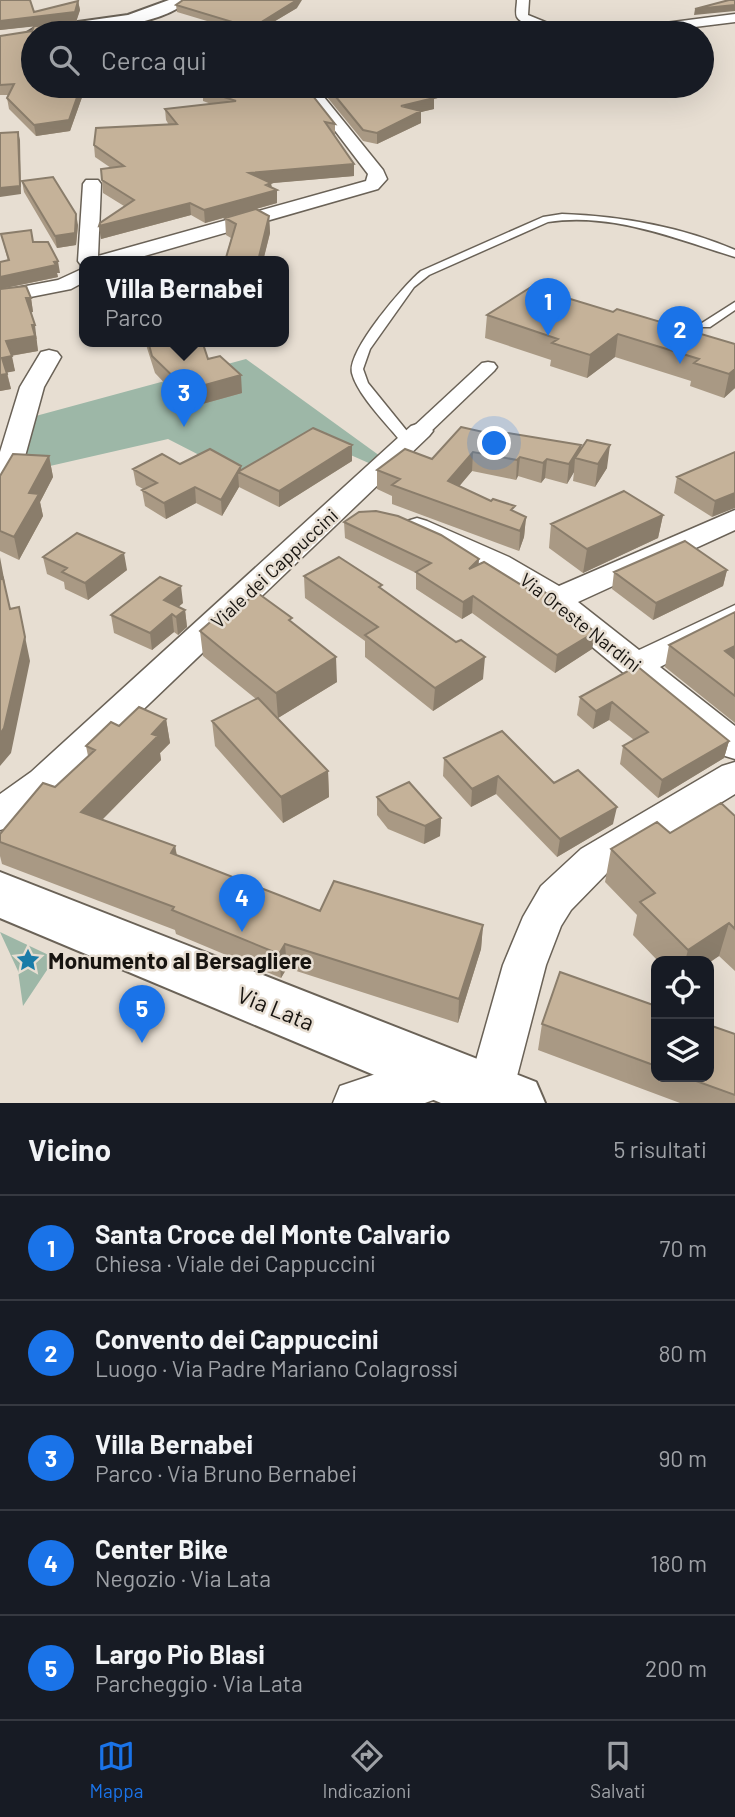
<!DOCTYPE html>
<html lang="it">
<meta charset="utf-8">
<style>
body{margin:0;font-family:Barlow,sans-serif;background:#242831;color:#f1f3f6}
.controls{position:absolute;right:21px;bottom:21px;display:grid;overflow:hidden;border-radius:14px;box-shadow:0 7px 28px #0002}
.controls button{width:63px;height:63px;display:grid;place-items:center;padding:0;border:0;border-bottom:2px solid #363941;background:#171b24;color:#f1f3f6;font:35px sans-serif}
.you{position:absolute;left:495px;top:444px;width:24px;height:24px;margin:-18px;border:5px solid #fff;border-radius:50%;background:#1a73e8;box-shadow:0 0 0 10px #1a73e833}
.badge{display:grid;place-items:center;width:46px;height:46px;border-radius:50%;background:#1a73e8;color:#fff;font-size:23px;font-weight:700}
.pin{position:absolute;translate:-50% -58px;filter:drop-shadow(0 2px 4px #0008)}
.pin::after{content:'';position:absolute;top:37px;width:24px;height:21px;background:inherit;clip-path:polygon(0 0,100% 0,50% 100%)}
.popup{position:absolute;left:79px;top:256px;width:210px;height:91px;box-sizing:border-box;display:grid;place-content:center;border-radius:14px;background:#171b24;filter:drop-shadow(0 2px 5px #0005);font-size:23px;white-space:nowrap;color:#9ea1a6}
.popup b{font-size:26px;color:#f1f3f6}
.popup::after{content:'';position:absolute;left:50%;top:100%;margin-left:-14px;border:14px solid transparent;border-top-color:#171b24}
.list{margin:0;padding:0;list-style:none}
h2{display:flex;justify-content:space-between;align-items:center;height:91px;margin:0;padding:0 28px;font-size:30px}
h2 small{font-size:23px;font-weight:400;color:#9ea1a6}
.list li{display:grid;grid-template-columns:46px 1fr auto;gap:21px;align-items:center;box-sizing:border-box;height:105px;padding:0 28px;border-top:2px solid #363941}
.list b{display:block;font-size:26px;white-space:nowrap}
.list p{margin:0;font-size:23px;white-space:nowrap;color:#9ea1a6}
.list em{font-size:23px;font-style:normal;color:#9ea1a6}
.icon{flex:none;width:38px;height:38px;fill:none;stroke:currentColor;stroke-width:2;stroke-linecap:round;stroke-linejoin:round}
.map{position:relative;flex:none;width:735px;height:1103px;overflow:hidden}
.search{position:absolute;background:#171b24;box-shadow:0 7px 28px #0002;left:21px;right:21px;top:21px;height:77px;display:flex;align-items:center;gap:18px;box-sizing:border-box;padding:0 24px;border-radius:38px;color:#9ea1a6;font-size:26px}
.sheet{height:616px;background:#171b24}
nav{display:flex;justify-content:space-around;align-items:center;box-sizing:border-box;height:98px;border-top:2px solid #363941;background:#171b24;font-size:19px;color:#9ea1a6}
nav a{display:grid;justify-items:center;gap:4px}
nav .on{color:#1a73e8}
.map>svg:first-child{display:block}
.green{fill:#9db7a7}
.lines{fill:none;stroke-linecap:round;stroke-linejoin:round}
.service-casing{stroke:#6a6257;stroke-width:3}
.pedestrian-casing{stroke:#6a6257;stroke-width:3}
.minor-casing{stroke:#6a6257;stroke-width:3}
.secondary-casing{stroke:#6a6257;stroke-width:4}
.primary-casing{stroke:#6a6257;stroke-width:4}
.service{fill:#fff;fill-rule:evenodd}
.pedestrian{fill:#fff;fill-rule:evenodd}
.minor{fill:#fff;fill-rule:evenodd}
.secondary{fill:#fff;fill-rule:evenodd}
.primary{fill:#fff;fill-rule:evenodd}
.wall{fill:#a99984}
.shaded-wall{fill:#8a7d6b}
.building{fill:#c5b299;stroke:#8a7d6b;stroke-width:2}
.labels{text-anchor:middle;dominant-baseline:central;stroke-width:5;stroke-linejoin:round;paint-order:stroke}
.street-label{font-size:19px;fill:#171410;stroke:#e7ded2}
.near-poi-label{font-size:23px;font-weight:bold;fill:#171410;stroke:#e7ded2;text-anchor:start}
.near-street-label{font-size:23px;fill:#171410;stroke:#e7ded2}
</style>
<div class="map">
<svg width="735" height="1103" viewBox="0 0 735 1103">
<rect width="100%" height="100%" fill="#e7ded2"/>
<!-- green -->
<path class="green" d="M246 359 380 456 371 464 312 438 246 479 168 439 15 474 32 417Z
M0 932 55 958 23 1006 18 971Z"/>
<g class="lines">
<!-- service casing -->
<g class="service-casing">
<path id="service" d="M562 214C620 216 682 227 735 250V257C676 239 612 212 548 222L429 275 414 287 370 349 363 369 368 383 415 441 408 445 403 444C388 425 358 396 352 373 347 351 404 285 421 271L543 217Z
M735 302V310L710 327H702V323Z"/>
</g>
<!-- pedestrian casing -->
<g class="pedestrian-casing">
<path id="pedestrian" d="M488 362 494 363 497 367 494 371 427 435H413L410 431 413 427 482 363Z"/>
</g>
<!-- minor casing -->
<g class="minor-casing">
<path id="minor" d="M517 0H529L528 15 572 33C561 33 523 28 517 17 515 13 517 5 517 0Z
M735 14V22L646 33H613L619 29Z
M301 86H315L383 170 387 179 378 189 127 261H84V266L81 265 78 261 83 184 86 180H98L101 184 98 256 366 181 368 174Z
M84 268V282L71 289 0 303V291L58 280Z
M49 350 57 352 61 357 44 387 24 460 10 484 0 486V452L20 387 41 352Z
M420 423 429 426 433 431 429 436 57 792 14 826 0 830V794L31 772 411 426Z
M735 510V530L578 602 639 650 735 605V628L660 667 735 726V759L722 755 530 595 487 569 407 533 403 527 407 521 417 518 427 521 509 557 559 586Z
M735 762V794L609 871 571 910 561 926 546 965 510 1103H472L467 1092 503 965 523 917 541 886 581 849 722 766Z
M441 1052 458 1059 465 1075 458 1091 425 1103H333L340 1086Z"/>
</g>
<!-- secondary casing -->
<g class="secondary-casing">
<path id="secondary" d="M169 0H188C162 28 71 33 33 33V37L27 33 35 28 128 15Z"/>
</g>
<!-- primary casing -->
<g class="primary-casing">
<path id="primary" d="M0 872 536 1082 545 1103H441L0 918Z"/>
</g>
<!-- service -->
<use href="#service" class="service"/>
<!-- pedestrian -->
<use href="#pedestrian" class="pedestrian"/>
<!-- minor -->
<use href="#minor" class="minor"/>
<!-- secondary -->
<use href="#secondary" class="secondary"/>
<!-- primary -->
<use href="#primary" class="primary"/>
</g>
<!-- wall -->
<path class="wall" d="M0 0 34 12 78 1 80 10 76 22 37 26 33 86H86L70 131 36 136 9 109 7 98 9 95H0V36L32 31 34 26 0 30Z
M176 5 297 8 255 33H247L177 12Z
M189 86H305L335 124V135H334L354 176 271 183 272 188 277 190V203L205 223 191 215 101 239 99 226 124 206 103 193 102 180 111 168 95 157 94 145 169 125 166 120 165 109 211 104 203 101V97L189 92Z
M318 86H477L434 98V109L421 112V123L377 144 363 141Z
M22 181 78 225 76 245 57 248 24 192Z
M269 216 270 233 263 261H225L231 238 226 235 225 218Z
M1 234 34 242 60 273H57L58 277 1 289 31 298 33 312H30L37 339H36L38 351 11 356 15 371 7 372 11 389 0 391V262L8 261Z
M613 312 735 344V388L724 398 690 386 691 381 615 357 587 378 550 366 551 360 485 338 487 315Z
M146 341H202L208 359 242 393 188 408 155 373 147 348Z
M483 432 581 445 580 451 607 468 595 487 573 481 574 472 567 484 545 478 541 483 518 476 516 480 472 471 459 486 526 517 524 537 519 551 392 504V496L377 489V470L432 459Z
M352 445V461L279 507 239 487 222 516 196 503 166 519 145 506 142 490 143 489 136 485 133 469 180 464 241 470Z
M735 452 712 517 674 493 677 477Z
M49 456 53 477 40 502 43 516 19 560 0 551V476Z
M663 515 658 538 583 573 549 548 551 524Z
M344 522 479 565 595 632 592 649 555 673 472 613 462 619 416 589V573L345 538Z
M43 557 127 570 88 600 65 589 64 582 47 574Z
M727 570 723 586 653 620 612 589 614 572Z
M304 576 382 589 483 679 433 711 365 657V641L305 598Z
M183 603 178 607 185 610 187 627 178 635 174 632 152 650 114 633 111 615Z
M735 612V723L665 667 669 645Z
M292 623 337 682 278 718 328 771 329 797 283 823 215 746 212 721 256 699 203 656 200 631Z
M637 666 729 741 724 758 658 798 620 764 623 746 634 740 609 720 593 729 577 715 580 697Z
M166 719 170 743 160 753 161 760 102 820 175 846 177 855 320 911 483 925 481 949 458 1023 287 968 281 978 176 934 175 930 2 864 0 856V834L55 787 88 756 86 746 119 726Z
M444 758 554 783 613 824 557 857 496 794 471 807 443 776Z
M377 797 441 818 440 836 424 844 388 829 377 815Z
M735 816V971L719 956 709 961H658L633 935 637 915 605 882 611 849Z
M656 1006V1077H709L735 1034V1103H680L538 1050 542 1024Z"/>
<!-- shaded-wall -->
<path class="shaded-wall" d="M297 0H302L297 8 255 33H252V28Z
M78 1 80 10 76 22 0 30V21Z
M735 5V11L694 15 695 9Z
M81 86H86L70 131 36 136 34 125Z
M440 86H477L434 98V109L421 112V123L377 144V133L401 106 417 92Z
M18 132 20 140 21 194 0 197V188Z
M354 164V176L250 185 249 173Z
M271 183 272 192 277 190V203L205 223 204 210Z
M190 203 191 215 101 239 99 226Z
M76 214 78 225 76 245 57 248 55 236Z
M269 216 270 233 263 261H258Z
M58 261 60 273H57L58 277 0 289V277Z
M26 298H31L33 312 28 313Z
M32 325H35L38 351 9 356 6 341Z
M618 334 615 357 587 378 590 355Z
M12 356 15 371 5 373 2 358Z
M735 369V388L724 398 729 374Z
M7 374 11 389 0 391V375Z
M241 375 242 393 188 408 187 390Z
M352 445V461L279 507V491Z
M581 445 579 459 575 458 574 472 567 484 569 464Z
M610 445 607 468 595 487 598 464Z
M473 452 472 471 447 501 448 481Z
M49 456 53 477 40 502 43 516 19 560 14 537 29 493Z
M520 457 518 476 516 480 517 460Z
M547 459 545 478 541 483 543 463Z
M241 466V473L238 472 239 487 222 516 221 500Z
M195 487 196 503 166 519 164 503Z
M735 493V508L712 517 715 501Z
M663 515 658 538 583 573 587 549Z
M526 517 524 537 519 551 520 531Z
M124 553 127 570 88 600 85 583Z
M0 557 5 584 0 593Z
M479 559 478 576 469 569Z
M727 570 723 586 653 620 656 603Z
M181 586 183 603 166 617 164 600Z
M473 596 472 613 462 619 463 602Z
M19 607 30 661 11 753 0 766V734Z
M185 610 187 627 178 635 176 617Z
M172 614 174 632 152 650 150 633Z
M595 632 592 649 555 673 557 655Z
M735 646V665L725 651Z
M336 657 337 682 278 718 276 693Z
M485 657 483 679 433 711 435 688Z
M612 702 609 720 593 729 596 711Z
M166 719 170 743 160 753 161 760 86 836 81 812Z
M729 741 724 758 658 798 662 780Z
M328 771 329 797 283 823 281 797Z
M498 776 496 794 471 807 472 789Z
M617 807 613 824 557 857 560 839Z
M441 818 440 836 424 844 425 826Z
M175 846 179 870 171 853Z
M729 923 719 956 709 963V961H685L688 950Z
M483 925 481 949 458 1023 459 999Z
M285 944 287 968 281 978 279 954Z"/>
<!-- building -->
<path class="building" d="M0 0H30L34 12 78 1 75 12 0 21Z
M183 0H297L252 28 176 5Z
M729 0H735V5L695 9Z
M71 25 68 33H33V86H81L69 120 34 125 7 98 14 84 0 85V36L32 31 34 26Z
M202 86H305L335 124 325 122 354 164 249 173 271 183 266 185 277 190 204 210 190 203 99 226 100 223 134 200 102 180 101 169 124 166 94 145 96 128 177 124 165 109 236 101 203 90 210 88Z
M327 86H440L417 92 434 98 401 106 421 111 377 133 363 130Z
M18 132 20 186 0 188V133Z
M53 177 76 214 75 233 55 236 22 181Z
M256 209 269 216 258 261H225L236 224 225 218Z
M31 230 33 242H48L58 261 54 262 56 265 0 277V262L9 260 1 234Z
M26 286 31 298H26L35 325H32L35 336 6 341 12 356 2 358 7 374 0 375V289Z
M531 287 613 312 617 309 735 344V369L729 374 694 363 699 359 618 334 590 355 552 343 558 339 487 315Z
M148 341H202L208 359 220 356 241 375 187 390 152 356Z
M461 427 483 432 485 430 506 435 508 433 581 445 569 464 547 459 543 463 520 457 517 460 473 452 448 481 491 501 493 499 515 506 511 510 526 517 520 531 392 485 400 479 377 470 405 449 432 459Z
M313 428 352 445 279 491 238 472Z
M587 440 610 445 598 464 575 458Z
M210 449 241 466 221 500 195 487 164 503 142 490 157 483 133 469 162 454 180 464Z
M735 452V493L715 501 677 477Z
M13 454 49 456 29 493 39 494 14 537 0 531V476Z
M624 491 663 515 587 549 551 524Z
M376 511 398 516 441 535 479 559 469 569 484 562 536 594 542 590 595 632 557 655 473 596 463 602 416 572 431 563 344 522 359 512Z
M77 533 124 553 85 583 62 572 67 568 43 557Z
M685 541 727 570 656 603 614 572Z
M339 557 382 585 379 587 456 642 461 640 485 657 435 688 365 635 378 627 304 576Z
M160 577 181 586 164 600 185 610 176 617 172 614 150 633 111 615Z
M3 578 10 609 19 607 25 637 4 728 0 734V580Z
M259 594 292 618 289 620 336 657 276 693 200 631 216 617Z
M735 612V646L725 651 735 659V696L669 645Z
M637 666 729 741 662 780 623 746 648 732 612 702 596 711 580 697Z
M258 698 328 771 281 797 212 721Z
M139 707 166 719 152 734 158 736 81 812 175 846 171 853 320 911 334 881 483 925 459 999 285 944 279 954 172 910 174 907 0 842V834L43 783 55 787 95 750 86 746 111 722 119 726Z
M502 731 554 783 578 770 617 807 560 839 498 776 472 789 444 758Z
M409 782 441 818 425 826 389 811 377 797Z
M721 803 735 816V929L729 923 688 950 640 902 655 893 611 849 657 822 670 833Z
M560 972 656 1006V1066L542 1024Z
M709 1025 735 1034V1095L685 1077H709Z"/>
<!-- icons -->
<defs>
<g id="sight-bare" transform="scale(1.89)"><path d="M0-6L1.8-2.2L6-1.7L2.9 1.2L3.7 5.4L0 3.3L-3.7 5.4L-2.9 1.2L-6-1.7L-1.8-2.2Z" fill="#1a7ca8" stroke="#e7ded2" stroke-width="2.5" paint-order="stroke"/></g>
</defs>
<g fill-rule="evenodd">
<use href="#sight-bare" x="28" y="960"/>
</g>
<g class="labels">
<!-- street labels -->
<g class="street-label">
<text transform="translate(274 568) rotate(-43)">Viale dei Cappuccini</text>
<text transform="translate(581 622) rotate(38)">Via Oreste Nardini</text>
</g>
<!-- near-poi labels -->
<g class="near-poi-label">
<text x="48" y="960">Monumento al Bersagliere</text>
</g>
<!-- near-street labels -->
<g class="near-street-label">
<text transform="translate(276 1008) rotate(22)">Via Lata</text>
</g>
</g>
</svg>
<div class="controls">
<button><svg class="icon" aria-label="locate" viewBox="0 0 24 24"><circle cx="12" cy="12" r="6"/><path d="M12 2v4M12 18v4M2 12h4M18 12h4"/></svg></button>
<button><svg class="icon" aria-label="layers" viewBox="0 0 24 24"><path d="M12 4l9 5-9 5-9-5zM3 14l9 5 9-5"/></svg></button>
</div>
<div class="you"></div>
<div class="pin badge" style="left:548px;top:336px">1</div>
<div class="pin badge" style="left:680px;top:364px">2</div>
<div class="pin badge" style="left:184px;top:427px">3</div>
<div class="popup"><b>Villa Bernabei</b>Parco</div>
<div class="pin badge" style="left:242px;top:932px">4</div>
<div class="pin badge" style="left:142px;top:1043px">5</div>
<div class="search"><svg class="icon" aria-label="search" viewBox="0 0 24 24"><circle cx="10" cy="10" r="6"/><path d="M15 15l6 6"/></svg>Cerca qui</div>
</div>
<section class="sheet">
<h2>Vicino<small>5 risultati</small></h2>
<ul class="list">
<li><span class="badge">1</span><div><b>Santa Croce del Monte Calvario</b><p>Chiesa · Viale dei Cappuccini</p></div><em>70 m</em></li>
<li><span class="badge">2</span><div><b>Convento dei Cappuccini</b><p>Luogo · Via Padre Mariano Colagrossi</p></div><em>80 m</em></li>
<li><span class="badge">3</span><div><b>Villa Bernabei</b><p>Parco · Via Bruno Bernabei</p></div><em>90 m</em></li>
<li><span class="badge">4</span><div><b>Center Bike</b><p>Negozio · Via Lata</p></div><em>180 m</em></li>
<li><span class="badge">5</span><div><b>Largo Pio Blasi</b><p>Parcheggio · Via Lata</p></div><em>200 m</em></li>
</ul>
</section>
<nav>
<a class="on"><svg class="icon" aria-label="map" viewBox="0 0 24 24"><path d="M3 6l6-2 6 2 6-2v14l-6 2-6-2-6 2zM9 4v14M15 6v14"/></svg>Mappa</a>
<a><svg class="icon" aria-label="directions" viewBox="0 0 24 24"><path d="M12 3l9 9-9 9-9-9zM9 14v-3h6M13 9l2 2-2 2"/></svg>Indicazioni</a>
<a><svg class="icon" aria-label="saved" viewBox="0 0 24 24"><path d="M7 4h10v16l-5-4-5 4z"/></svg>Salvati</a>
</nav>
